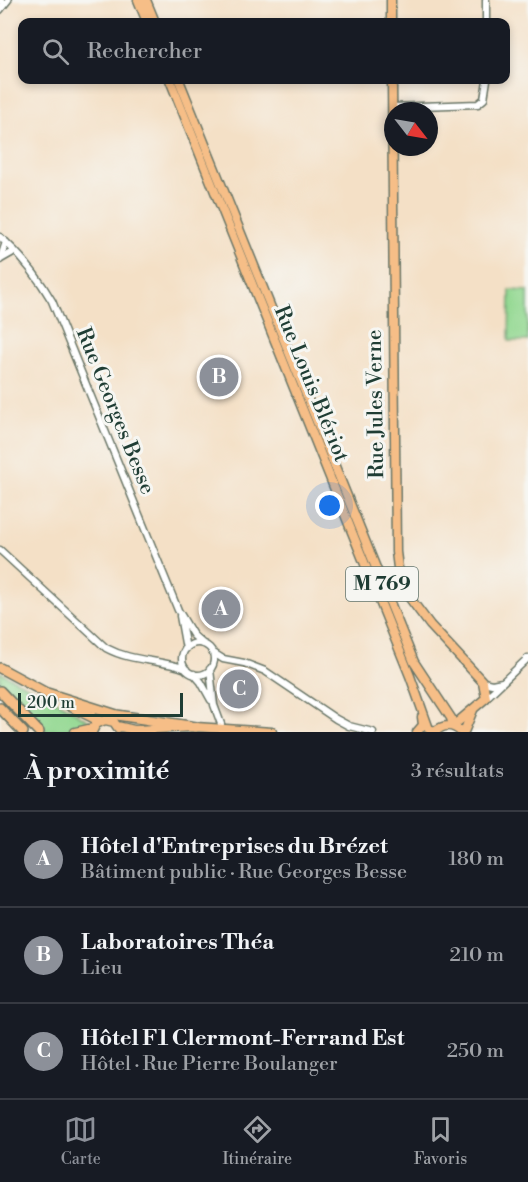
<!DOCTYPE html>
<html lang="fr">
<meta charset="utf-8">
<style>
body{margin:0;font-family:"Libre Bodoni",serif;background:#242831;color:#f1f3f6}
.compass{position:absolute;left:384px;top:102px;width:54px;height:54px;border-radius:50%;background:#171b24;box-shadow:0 3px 9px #0003;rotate:121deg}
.scale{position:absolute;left:18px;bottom:15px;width:165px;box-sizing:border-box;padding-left:6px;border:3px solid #1f3d34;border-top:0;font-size:16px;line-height:21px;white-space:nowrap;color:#1f3d34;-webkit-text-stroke:4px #f6f6f2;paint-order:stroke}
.you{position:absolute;left:330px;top:506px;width:21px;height:21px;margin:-15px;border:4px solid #fff;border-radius:50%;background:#1a73e8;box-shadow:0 0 0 9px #1a73e833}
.badge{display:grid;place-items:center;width:39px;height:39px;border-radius:50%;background:#8c9099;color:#fff;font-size:20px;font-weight:700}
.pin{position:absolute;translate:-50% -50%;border:3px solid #fff;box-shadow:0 2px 6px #0006}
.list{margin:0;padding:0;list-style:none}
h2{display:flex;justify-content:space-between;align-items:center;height:78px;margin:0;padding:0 24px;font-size:26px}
h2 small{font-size:20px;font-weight:400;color:#9ea1a6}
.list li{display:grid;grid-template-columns:39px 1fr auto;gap:18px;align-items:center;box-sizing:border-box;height:96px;padding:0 24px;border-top:2px solid #363941}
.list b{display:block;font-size:22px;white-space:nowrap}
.list p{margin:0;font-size:20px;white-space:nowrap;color:#9ea1a6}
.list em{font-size:20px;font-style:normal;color:#9ea1a6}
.icon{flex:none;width:33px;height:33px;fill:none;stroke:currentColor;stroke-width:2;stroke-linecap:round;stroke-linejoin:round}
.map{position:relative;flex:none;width:528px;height:732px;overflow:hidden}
.search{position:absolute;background:#171b24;box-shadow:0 3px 9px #0003;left:18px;right:18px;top:18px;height:66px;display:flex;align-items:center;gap:15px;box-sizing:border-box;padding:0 21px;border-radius:12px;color:#9ea1a6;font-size:22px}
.sheet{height:366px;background:#171b24}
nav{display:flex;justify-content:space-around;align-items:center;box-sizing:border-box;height:84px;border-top:2px solid #363941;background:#171b24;font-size:16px;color:#9ea1a6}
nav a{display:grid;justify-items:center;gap:3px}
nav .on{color:#8c9099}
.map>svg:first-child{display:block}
.green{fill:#93d891;stroke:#598a62;stroke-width:1.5}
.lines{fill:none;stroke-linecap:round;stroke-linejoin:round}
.minor-casing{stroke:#6a7667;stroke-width:9}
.major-casing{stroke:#6a7667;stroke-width:11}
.highway-casing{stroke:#6a7667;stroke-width:12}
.minor{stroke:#fff;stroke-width:6}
.major{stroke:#f6be87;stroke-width:8}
.highway{stroke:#f6be87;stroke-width:9}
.labels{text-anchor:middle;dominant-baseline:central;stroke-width:6;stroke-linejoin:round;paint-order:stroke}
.shield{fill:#f6f6f2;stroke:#60746d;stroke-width:1.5}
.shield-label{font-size:20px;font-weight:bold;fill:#1f3d34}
.street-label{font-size:21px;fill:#1f3d34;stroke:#f6f6f2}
</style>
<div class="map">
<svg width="528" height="732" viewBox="0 0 528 732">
<rect width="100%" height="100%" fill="#f6f6f2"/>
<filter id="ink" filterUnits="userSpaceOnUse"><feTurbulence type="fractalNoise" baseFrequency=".0167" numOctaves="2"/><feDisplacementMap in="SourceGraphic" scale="12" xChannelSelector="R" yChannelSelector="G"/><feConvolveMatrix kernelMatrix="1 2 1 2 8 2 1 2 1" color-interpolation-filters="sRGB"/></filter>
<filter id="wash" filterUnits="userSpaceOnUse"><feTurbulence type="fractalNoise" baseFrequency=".008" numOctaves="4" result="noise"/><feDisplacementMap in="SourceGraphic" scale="24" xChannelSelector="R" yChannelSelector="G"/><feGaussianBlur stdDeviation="1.35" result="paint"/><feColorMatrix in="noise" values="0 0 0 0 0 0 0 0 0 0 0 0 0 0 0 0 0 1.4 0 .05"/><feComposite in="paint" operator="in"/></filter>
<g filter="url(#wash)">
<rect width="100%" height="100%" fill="#f4e0c6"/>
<!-- green -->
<path class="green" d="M510 290 528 291V341H509Z
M0 672 62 704 92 723 87 728 46 731 0 683Z"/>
</g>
<g filter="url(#ink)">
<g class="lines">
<!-- minor casing -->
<g class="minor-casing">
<path id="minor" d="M486 0V22
M0 1 1 0
M0 10 8 0
M392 107 478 104 484 99 487 80
M0 237C21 255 38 277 52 301L178 610 193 635 203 644
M1 259 15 251
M0 260 6 242
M0 550 106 648C132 662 159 659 186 669
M180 616 186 649
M182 659a16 16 0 1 1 32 0a16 16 0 1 1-32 0Z
M212 652 223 659 244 663 265 671 336 719 349 726 373 732
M210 669 214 705 221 724
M194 674 201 682 211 700
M483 682 492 684 502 682
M486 698 528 658"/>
</g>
<!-- major casing -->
<g class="major-casing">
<path id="major" d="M138 0 147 22
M146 0 155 22
M391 0V22
M170 80 410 676 429 729 436 731
M179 80 414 662 451 718 453 726
M392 80 396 552 398 568 409 597 430 625 483 682 486 698 453 726
M117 726 134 730 196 727 272 732
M75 732 93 728
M92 732 96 724 105 720 114 722 118 728
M417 732 423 725 422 717
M435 732C443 724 453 724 461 732
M464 732 473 710"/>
</g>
<!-- highway casing -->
<g class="highway-casing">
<path id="highway" d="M0 668 50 695
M0 691 39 732
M47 693 117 715 196 727
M70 706 100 721
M0 708 23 732"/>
</g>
<!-- minor -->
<use href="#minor" class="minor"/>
<!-- major -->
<use href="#major" class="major"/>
<!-- highway -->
<use href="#highway" class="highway"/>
</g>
</g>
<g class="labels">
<!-- shield labels -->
<rect class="shield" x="346" y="567" width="72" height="34" rx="4.5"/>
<g class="shield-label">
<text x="382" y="584">M 769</text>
</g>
<!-- street labels -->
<g class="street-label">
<text transform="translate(311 384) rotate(68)">Rue Louis Blériot</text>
<text transform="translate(376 404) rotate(-91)">Rue Jules Verne</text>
<text transform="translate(115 411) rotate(68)">Rue Georges Besse</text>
</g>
</g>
</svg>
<svg class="compass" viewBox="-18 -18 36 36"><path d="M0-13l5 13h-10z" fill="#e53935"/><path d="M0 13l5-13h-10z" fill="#9ea1a6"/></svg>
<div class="scale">200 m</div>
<div class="you"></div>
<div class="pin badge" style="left:221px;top:609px">A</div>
<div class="pin badge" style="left:219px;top:377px">B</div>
<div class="pin badge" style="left:239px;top:689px">C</div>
<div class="search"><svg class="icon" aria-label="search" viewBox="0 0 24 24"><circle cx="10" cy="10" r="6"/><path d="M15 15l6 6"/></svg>Rechercher</div>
</div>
<section class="sheet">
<h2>À proximité<small>3 résultats</small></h2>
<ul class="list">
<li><span class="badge">A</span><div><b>Hôtel d'Entreprises du Brézet</b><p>Bâtiment public · Rue Georges Besse</p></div><em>180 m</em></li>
<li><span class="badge">B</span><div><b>Laboratoires Théa</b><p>Lieu</p></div><em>210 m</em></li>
<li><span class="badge">C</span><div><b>Hôtel F1 Clermont-Ferrand Est</b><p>Hôtel · Rue Pierre Boulanger</p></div><em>250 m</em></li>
</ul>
</section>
<nav>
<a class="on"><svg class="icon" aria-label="map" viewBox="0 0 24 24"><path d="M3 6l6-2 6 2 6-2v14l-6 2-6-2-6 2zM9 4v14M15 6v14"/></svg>Carte</a>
<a><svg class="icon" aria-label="directions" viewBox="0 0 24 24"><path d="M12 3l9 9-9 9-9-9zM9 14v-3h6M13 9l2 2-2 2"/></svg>Itinéraire</a>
<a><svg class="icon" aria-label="saved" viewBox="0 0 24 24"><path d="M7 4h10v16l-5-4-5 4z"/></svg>Favoris</a>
</nav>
